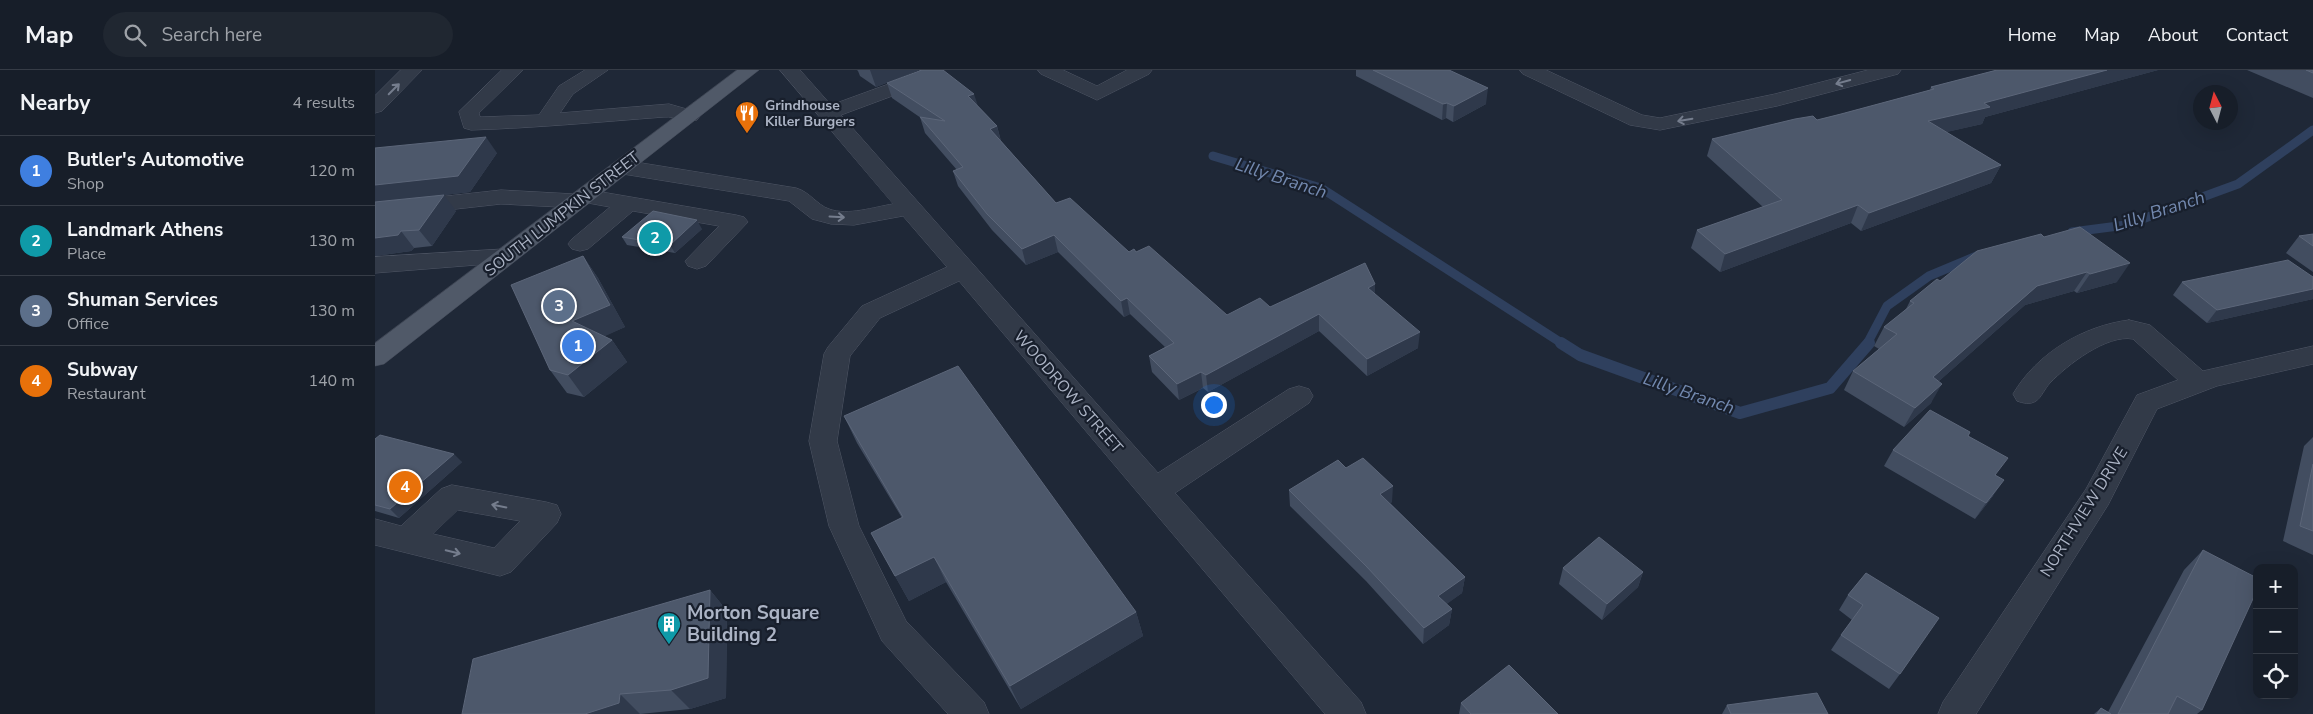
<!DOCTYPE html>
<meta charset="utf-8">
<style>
body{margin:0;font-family:"Nunito Sans",sans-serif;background:#202731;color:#f1f3f6}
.controls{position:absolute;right:15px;bottom:15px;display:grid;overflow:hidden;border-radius:10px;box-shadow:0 5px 20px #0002}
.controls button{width:45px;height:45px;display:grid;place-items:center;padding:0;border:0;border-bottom:1px solid #363c46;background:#171e29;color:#f1f3f6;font:25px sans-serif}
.compass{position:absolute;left:1818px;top:15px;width:45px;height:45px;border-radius:50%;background:#171e29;box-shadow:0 5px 20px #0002;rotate:354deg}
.you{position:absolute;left:838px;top:334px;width:18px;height:18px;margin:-12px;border:4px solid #fff;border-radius:50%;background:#1a73e8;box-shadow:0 0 0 8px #1a73e833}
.badge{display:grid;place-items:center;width:32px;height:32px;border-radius:50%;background:#7aa4fc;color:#fff;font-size:16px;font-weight:700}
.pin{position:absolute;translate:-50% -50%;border:2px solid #fff;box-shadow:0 1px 5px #0006}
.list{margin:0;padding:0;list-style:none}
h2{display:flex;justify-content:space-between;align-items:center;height:65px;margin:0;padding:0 20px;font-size:21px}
h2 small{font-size:16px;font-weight:400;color:#9ea2a8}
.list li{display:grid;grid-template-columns:32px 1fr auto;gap:15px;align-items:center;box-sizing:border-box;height:70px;padding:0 20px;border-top:1px solid #363c46}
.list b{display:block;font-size:19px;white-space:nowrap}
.list p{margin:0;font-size:16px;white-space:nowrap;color:#9ea2a8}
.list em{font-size:16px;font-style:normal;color:#9ea2a8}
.icon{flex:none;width:28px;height:28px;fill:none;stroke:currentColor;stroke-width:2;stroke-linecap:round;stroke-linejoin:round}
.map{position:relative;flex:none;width:1938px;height:644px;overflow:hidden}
header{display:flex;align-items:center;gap:30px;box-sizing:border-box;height:70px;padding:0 25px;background:#171e29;border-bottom:1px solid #363c46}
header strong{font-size:24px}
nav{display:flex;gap:28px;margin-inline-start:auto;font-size:18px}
.search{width:350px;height:45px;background:#202731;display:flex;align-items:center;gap:12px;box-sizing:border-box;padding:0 18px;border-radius:28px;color:#9ea2a8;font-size:19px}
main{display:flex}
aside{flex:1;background:#171e29}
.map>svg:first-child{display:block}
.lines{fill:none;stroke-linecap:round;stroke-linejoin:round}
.stream-far1{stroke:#2f405e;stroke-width:9}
.stream{stroke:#2f405e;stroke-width:12}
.minor-casing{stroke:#505766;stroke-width:1}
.major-casing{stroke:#3c4351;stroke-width:1}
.minor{fill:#323a48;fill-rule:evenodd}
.major{fill:#505968;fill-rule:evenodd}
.wall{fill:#424d60}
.shaded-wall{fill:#2f394b}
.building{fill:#4d586b;stroke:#5c6679}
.oneway{stroke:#757d8d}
.labels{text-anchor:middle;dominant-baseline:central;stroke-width:4.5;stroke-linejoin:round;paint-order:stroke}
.far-poi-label{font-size:14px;font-weight:bold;fill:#acb4c5;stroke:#181f2c;text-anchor:start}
.street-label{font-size:16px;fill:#acb4c5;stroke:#181f2c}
.water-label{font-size:18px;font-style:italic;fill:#7389af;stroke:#181f2c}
.near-poi-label{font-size:19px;font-weight:bold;fill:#acb4c5;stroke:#181f2c;text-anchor:start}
</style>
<header>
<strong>Map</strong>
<div class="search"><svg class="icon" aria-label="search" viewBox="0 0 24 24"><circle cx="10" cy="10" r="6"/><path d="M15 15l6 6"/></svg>Search here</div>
<nav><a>Home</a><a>Map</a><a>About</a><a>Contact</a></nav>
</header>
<main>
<aside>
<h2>Nearby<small>4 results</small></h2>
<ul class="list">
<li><span class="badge" style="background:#3f7fe0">1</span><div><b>Butler's Automotive</b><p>Shop</p></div><em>120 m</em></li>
<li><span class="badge" style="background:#0f9aa8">2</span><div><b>Landmark Athens</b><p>Place</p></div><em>130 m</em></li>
<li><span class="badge" style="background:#5c6f8a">3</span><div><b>Shuman Services</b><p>Office</p></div><em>130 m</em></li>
<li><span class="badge" style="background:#e8710a">4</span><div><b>Subway</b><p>Restaurant</p></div><em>140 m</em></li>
</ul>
</aside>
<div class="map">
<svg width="1938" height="644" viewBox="0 0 1938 644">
<rect width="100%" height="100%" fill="#1f2837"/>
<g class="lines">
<!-- stream-far1 -->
<path class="stream-far1" d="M838 86 946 118 1188 274
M1697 162 1751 155 1863 114 1938 60
M1492 274 1512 236 1554 206 1604 185"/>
<!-- stream -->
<path class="stream" d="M1186 273 1205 285 1365 343 1455 318 1494 273"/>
<!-- minor casing -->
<g class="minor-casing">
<path id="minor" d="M26 0H47L7 41 0 43V26Z
M127 0H148L104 43 105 47 164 45 184 16 210 0H233L198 24 185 43 294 34 322 42 325 46 322 50C310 53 301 46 289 47 224 52 160 58 96 60L89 58 84 42Z
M405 0H425L456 35 541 4 545 0H567L555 12 466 45 783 403 914 319 924 316 934 319 938 326 934 333 800 423 986 632 991 644H950L584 211 505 248 475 286 462 371 484 456 531 551 609 632 614 644H573L507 571 454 456 434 371 449 284 453 277 487 236 572 197 528 146 479 155 456 154 437 149 414 131 248 104 240 102 237 97 240 92 248 90 421 118C435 122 442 135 454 139 473 146 499 137 518 134Z
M663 0H688L722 16 752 0H777L774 4 722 30 666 4Z
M1145 0H1171L1267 45 1285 48 1400 24 1493 0H1526L1523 4 1402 36 1285 60 1255 55 1148 4Z
M209 119 361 145 369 147 373 152 331 196 322 199 313 196 310 191 344 156 258 141 213 179 205 181 197 179 193 174 197 169 235 137 213 133 203 138 126 134 0 148V134L126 120 199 124Z
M130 179 139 182 142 187 139 192 0 203V187Z
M1754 250 1775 255 1828 301 1938 276V294L1842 316 1782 339 1733 435 1601 644H1563L1568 632 1711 419 1762 325 1803 310 1758 269C1732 264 1692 295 1675 313 1670 318 1666 328 1661 331 1655 335 1648 333 1642 331L1638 324C1662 283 1708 256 1754 250Z
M77 415 171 432 182 435 186 444 182 453 136 502 125 506 0 475V449L26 456 66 419ZM83 440 145 451 119 478 58 464Z"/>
</g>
<!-- major casing -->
<g class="major-casing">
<path id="major" d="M362 0H384L9 294 0 296V273Z"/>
</g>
<!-- minor -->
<use href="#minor" class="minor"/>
<!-- major -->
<use href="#major" class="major"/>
</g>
<!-- wall -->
<path class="wall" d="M482 0H544L501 17 485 6 483 1Z
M981 0H1074L1111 34 1078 52 1071 48 1067 50 981 6Z
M1622 0H1783L1610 47 1607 54 1571 62 1626 95 1616 113 1486 161 1476 153 1345 202 1316 178 1322 160 1388 137 1332 86 1337 69 1442 50 1466 44 1555 20 1556 17Z
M1872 0H1938V28Z
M512 13 603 36 622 56 626 71 681 133 754 182H761L852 245 895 237 1000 214V224L1043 278 992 306 944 261 833 322 828 318 804 330 777 302 774 286 790 277 755 244 749 247 683 182 651 195 617 160 583 116 578 101 582 100 550 63 545 47 546 48 517 28Z
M0 78 122 83 95 122 16 131 81 141 57 176 39 178 36 181 0 186Z
M327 159 300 183 252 175 247 167Z
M1938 164V202L1911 183 1924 166Z
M1669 167 1742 212 1702 223 1699 221 1650 235 1564 311 1556 333 1529 357 1469 320 1478 301 1504 279 1499 276 1509 257 1530 241 1535 231 1565 211Z
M208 186 223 208 250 257 229 266 237 270 252 292 209 327 192 323 175 300Z
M1938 207V229L1832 253 1798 225 1807 212Z
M469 346 761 542 768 566 646 639 571 512 534 531 496 463 527 448 482 373Z
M1595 362 1593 366 1621 405 1618 426 1600 449 1509 396 1518 380Z
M1938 367V485L1908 471 1929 376Z
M0 369 87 392 24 448 0 441Z
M971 398 1017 432 1015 433 1090 507 1087 523 1071 534 1077 539 1074 555 1048 574 991 511 915 436 914 420Z
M1828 480 1827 640 1822 644H1719L1726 638 1733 642 1809 500Z
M1188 498 1268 502 1263 517 1227 550 1184 514Z
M1491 503 1525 604 1514 619 1456 580 1466 565 1477 550 1464 540 1473 525Z
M335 520 352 541 351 628 315 639 265 644H87Z
M1086 633 1183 644H1084Z
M1352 635 1453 644H1347Z"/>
<!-- shaded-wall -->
<path class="shaded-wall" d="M495 0H544L501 17Z
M1732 0H1783L1610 47 1607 54 1546 68 1553 51 1609 33Z
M1113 18 1111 34 1078 52 1079 36Z
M599 24 604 39 593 26Z
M1072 33 1071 48 1067 50 1068 34Z
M622 56 626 72 615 59Z
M111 67 122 83 95 122 0 133V115Z
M1626 95 1616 113 1486 161 1494 143Z
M69 125 81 141 57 176 44 160Z
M1483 135 1476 153 1345 202 1350 184Z
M322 150 327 159 300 183 295 175Z
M26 161 39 178 36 181 0 186V168Z
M679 165 683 182 651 195 647 179Z
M208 186 223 208 250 257 213 274 197 251Z
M1755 193 1742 212 1702 223 1715 204Z
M1712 202 1699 221 1650 235 1546 327 1558 307 1662 216Z
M1000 214V230L993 218Z
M1938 219V229L1832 253 1842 240Z
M752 228 755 244 749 247 746 231Z
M944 244V261L833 322 831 305Z
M1045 262 1043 278 992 306V289Z
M237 270 252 292 209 327 193 305Z
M826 302 828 318 804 330 802 314Z
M1567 314 1556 333 1529 357 1540 338Z
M79 384 87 392 24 448 15 439Z
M1629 410 1618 426 1600 449 1611 433Z
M1018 416 1017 432 1004 440 1005 424Z
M559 487 571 512 534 531 520 506Z
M1268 502 1263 517 1227 550 1232 534Z
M1090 507 1087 523 1061 542 1063 526Z
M335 520 352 541 351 628 315 639 296 620Z
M1077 539 1074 555 1048 574 1049 558Z
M761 542 768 566 646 639 635 616Z
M245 624 265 644H210Z"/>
<!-- building -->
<path class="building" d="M547 0H568L599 24 593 26 622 56 615 59 681 133 695 128 754 182 759 179 761 182 774 176 852 245 885 228 895 237 990 193 1000 214 993 218 1045 262 992 289 944 244 831 305 826 302 802 314 774 286 799 273 752 228 746 231 679 165 647 179 612 144 578 101 588 97 545 47 570 51 512 13Z
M998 0H1074L1113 18 1079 36 1072 33 1068 34Z
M1622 0H1732L1609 33 1615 37 1553 51 1626 95 1494 143 1483 135 1350 184 1322 160 1407 130 1337 69 1420 49 1438 46 1442 50 1466 44 1559 19 1556 17Z
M1931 0H1938V3Z
M111 67 83 106 0 115V78Z
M69 125 44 160 26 161 23 165 0 168V132Z
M278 141 322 150 295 175 247 167Z
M1705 157 1755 193 1715 204 1712 202 1662 216 1558 307 1567 314 1540 338 1478 301 1522 264 1509 257 1539 233 1535 231 1562 209 1565 211 1602 181 1666 164 1669 167Z
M1938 164V176L1924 166Z
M208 186 235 235 197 251 237 270 193 305 175 300 136 215Z
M1913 190 1938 207V219L1842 240 1807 212Z
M583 296 761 542 635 616 559 487 520 506 496 463 528 447 469 346Z
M1555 340 1595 362 1593 366 1633 388 1620 405 1629 410 1611 433 1518 380Z
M5 365 79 384 15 439 0 435V369Z
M988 388 1018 416 1005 424 1090 507 1063 526 1077 539 1049 558 991 496 914 420 963 390 971 398Z
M1938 394V461L1925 456Z
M1224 467 1268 502 1232 534 1188 498Z
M1828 480 1882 508V520L1827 640 1802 626 1793 644H1743Z
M1491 503 1564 548 1525 604 1466 565 1488 535 1473 525Z
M335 520 333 608 296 620 245 624 244 633 210 644H87L98 589Z
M1134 595 1183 644H1096L1086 633Z
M1442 623 1453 644H1356L1352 635Z
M1726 638 1736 644H1722Z"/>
<!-- one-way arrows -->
<defs><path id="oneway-shaft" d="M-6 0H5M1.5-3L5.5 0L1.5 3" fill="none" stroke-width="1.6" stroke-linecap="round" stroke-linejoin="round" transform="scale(1.25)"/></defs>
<g class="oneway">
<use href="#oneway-shaft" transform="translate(1468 12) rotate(165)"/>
<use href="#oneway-shaft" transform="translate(19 19) rotate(-45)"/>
<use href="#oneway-shaft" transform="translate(1310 50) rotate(170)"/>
<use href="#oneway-shaft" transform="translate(462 147) rotate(3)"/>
<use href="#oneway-shaft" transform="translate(124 436) rotate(-169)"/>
<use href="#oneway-shaft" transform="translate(78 482) rotate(13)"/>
</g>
<!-- icons -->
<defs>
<g id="restaurant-pin" transform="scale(1.25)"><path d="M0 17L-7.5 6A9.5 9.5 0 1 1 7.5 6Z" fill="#e8710a" stroke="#181f2c"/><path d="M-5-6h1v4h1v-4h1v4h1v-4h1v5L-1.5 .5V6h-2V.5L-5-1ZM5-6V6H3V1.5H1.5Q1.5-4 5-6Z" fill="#fff"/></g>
<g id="building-pin" transform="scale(1.25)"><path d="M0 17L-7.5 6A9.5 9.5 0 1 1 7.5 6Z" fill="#0f9aa8" stroke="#181f2c"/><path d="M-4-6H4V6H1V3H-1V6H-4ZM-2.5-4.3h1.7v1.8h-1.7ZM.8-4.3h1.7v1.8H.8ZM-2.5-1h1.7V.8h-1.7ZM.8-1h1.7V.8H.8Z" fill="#fff"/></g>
</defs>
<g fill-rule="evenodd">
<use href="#restaurant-pin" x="372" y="43"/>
<use href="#building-pin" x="294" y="554"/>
</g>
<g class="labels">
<!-- far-poi labels -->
<g class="far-poi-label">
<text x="390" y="35">Grindhouse<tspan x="390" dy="16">Killer Burgers</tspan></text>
</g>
<!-- street labels -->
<g class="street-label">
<text transform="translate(187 144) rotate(-38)">SOUTH LUMPKIN STREET</text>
<text transform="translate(693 322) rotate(49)">WOODROW STREET</text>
<text transform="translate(1709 442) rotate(-58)">NORTHVIEW DRIVE</text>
</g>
<!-- water labels -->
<g class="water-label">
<text transform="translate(906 108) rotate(18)">Lilly Branch</text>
<text transform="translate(1784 141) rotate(-18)">Lilly Branch</text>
<text transform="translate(1314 323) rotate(19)">Lilly Branch</text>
</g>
<!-- near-poi labels -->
<g class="near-poi-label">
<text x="312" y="543">Morton Square<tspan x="312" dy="22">Building 2</tspan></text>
</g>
</g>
</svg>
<div class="controls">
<button>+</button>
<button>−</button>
<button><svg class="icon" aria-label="locate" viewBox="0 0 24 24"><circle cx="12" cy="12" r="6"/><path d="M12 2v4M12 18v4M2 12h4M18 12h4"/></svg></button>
</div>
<svg class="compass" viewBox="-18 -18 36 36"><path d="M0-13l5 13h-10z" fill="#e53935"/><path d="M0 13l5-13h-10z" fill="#9ea2a8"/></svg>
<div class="you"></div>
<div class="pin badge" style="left:203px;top:276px;background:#3f7fe0">1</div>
<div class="pin badge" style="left:280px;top:168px;background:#0f9aa8">2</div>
<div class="pin badge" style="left:184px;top:236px;background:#5c6f8a">3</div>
<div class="pin badge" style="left:30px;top:417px;background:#e8710a">4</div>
</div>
</main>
